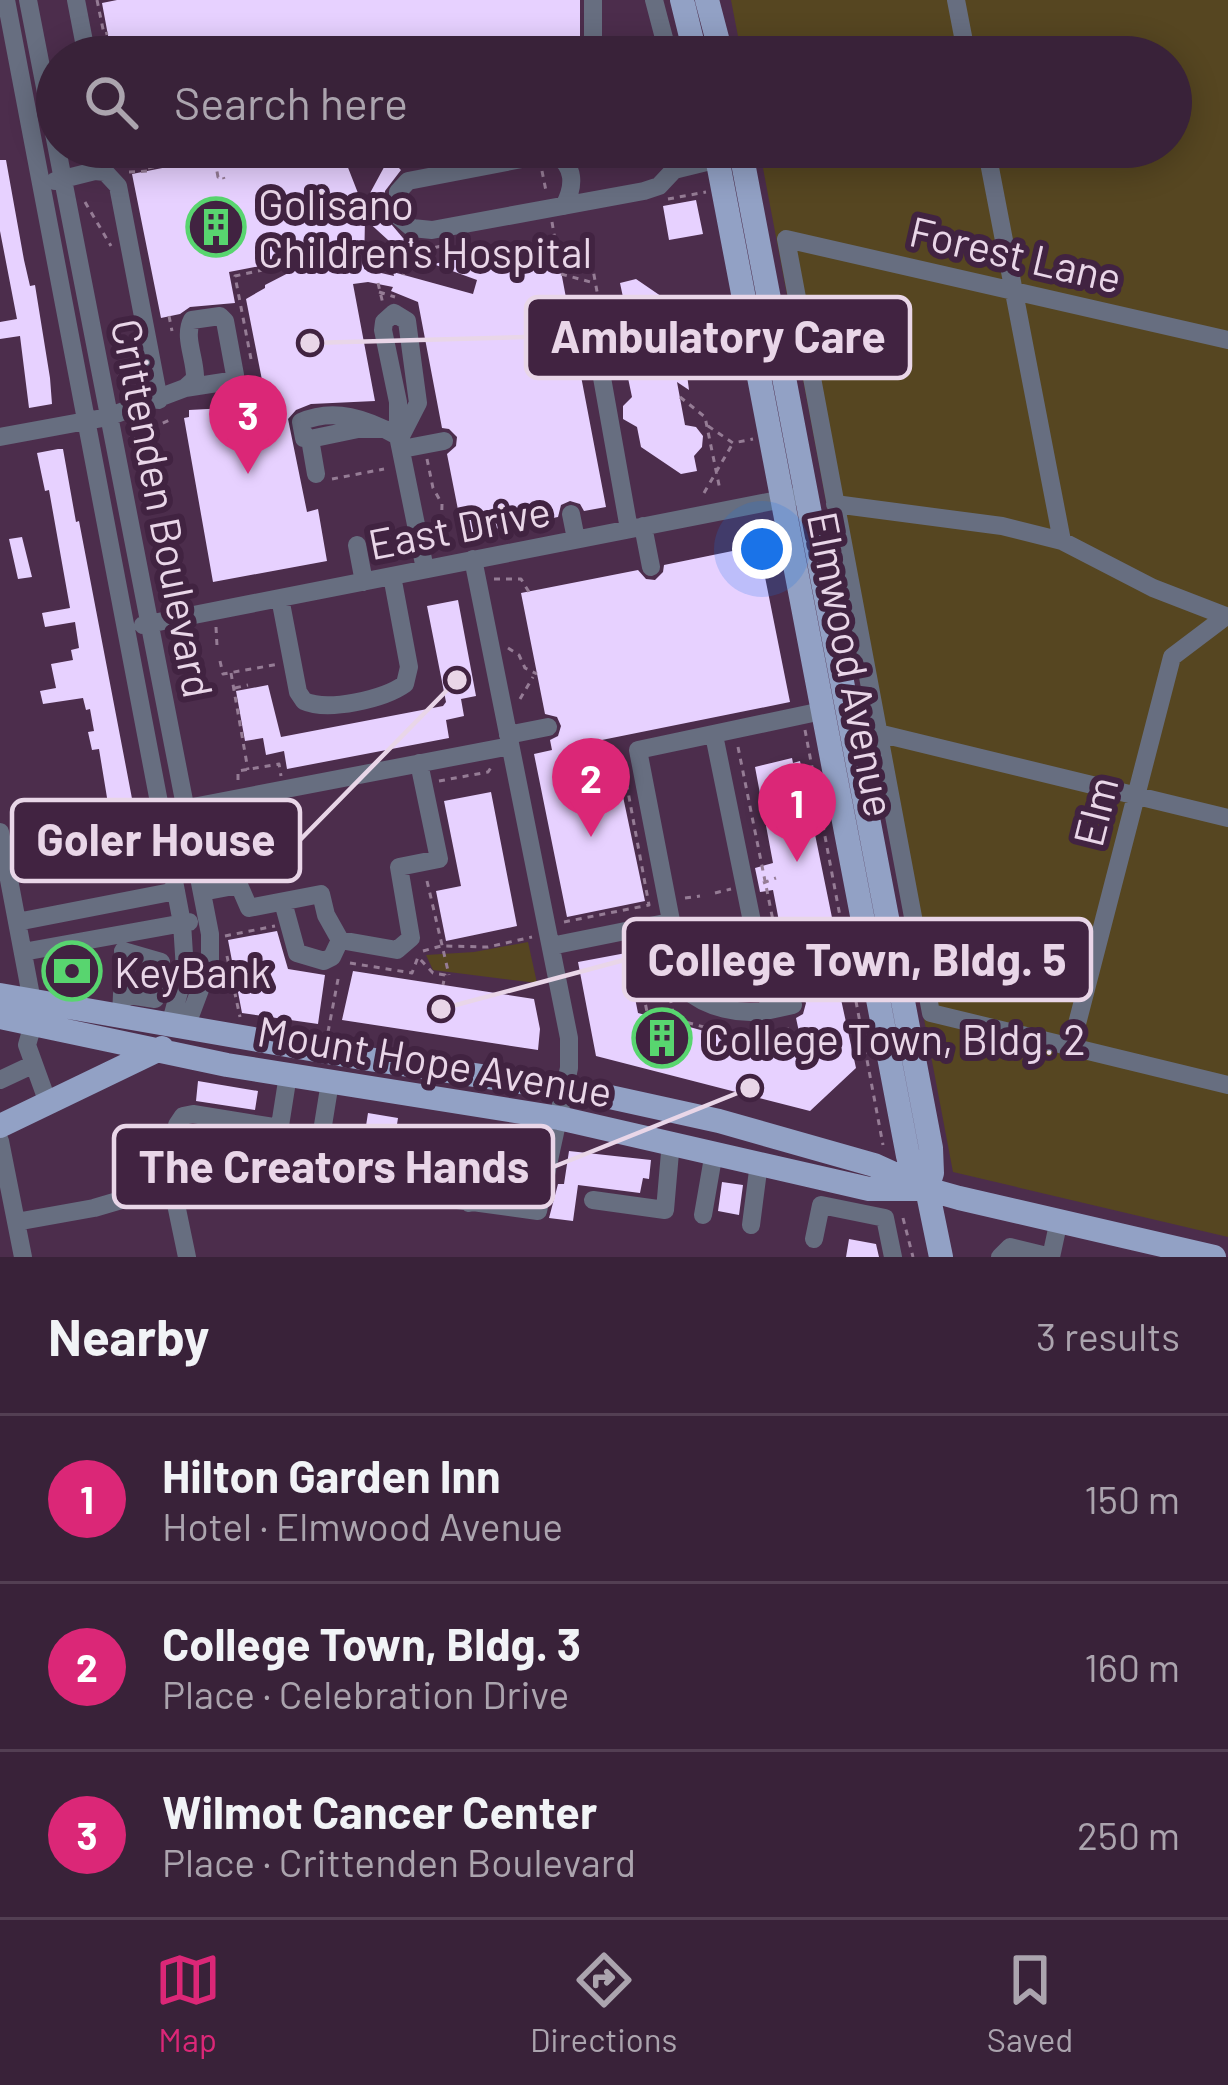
<!DOCTYPE html>
<meta charset="utf-8">
<style>
body{margin:0;font-family:Barlow,sans-serif;background:#442f44;color:#f1f3f6}
.you{position:absolute;left:762px;top:549px;width:42px;height:42px;margin:-30px;border:9px solid #fff;border-radius:50%;background:#1a73e8;box-shadow:0 0 0 18px #1a73e833}
.badge{display:grid;place-items:center;width:78px;height:78px;border-radius:50%;background:#db2777;color:#fff;font-size:39px;font-weight:700}
.pin{position:absolute;translate:-50% -99px;filter:drop-shadow(0 3px 6px #0008)}
.pin::after{content:'';position:absolute;top:63px;width:42px;height:36px;background:inherit;clip-path:polygon(0 0,100% 0,50% 100%)}
.list{margin:0;padding:0;list-style:none}
h2{display:flex;justify-content:space-between;align-items:center;height:156px;margin:0;padding:0 48px;font-size:51px}
h2 small{font-size:39px;font-weight:400;color:#aba4ae}
.list li{display:grid;grid-template-columns:78px 1fr auto;gap:36px;align-items:center;box-sizing:border-box;height:168px;padding:0 48px;border-top:3px solid #533f53}
.list b{display:block;font-size:45px;white-space:nowrap}
.list p{margin:0;font-size:39px;white-space:nowrap;color:#aba4ae}
.list em{font-size:39px;font-style:normal;color:#aba4ae}
.icon{flex:none;width:66px;height:66px;fill:none;stroke:currentColor;stroke-width:2;stroke-linecap:round;stroke-linejoin:round}
.map{position:relative;flex:none;width:1228px;height:1257px;overflow:hidden}
.search{position:absolute;background:#392239;box-shadow:0 6px 30px #0003;left:36px;right:36px;top:36px;height:132px;display:flex;align-items:center;gap:30px;box-sizing:border-box;padding:0 42px;border-radius:66px;color:#aba4ae;font-size:45px}
.sheet{height:660px;background:#392239}
nav{display:flex;justify-content:space-around;align-items:center;box-sizing:border-box;height:168px;border-top:3px solid #533f53;background:#392239;font-size:33px;color:#aba4ae}
nav a{display:grid;justify-items:center;gap:6px}
nav .on{color:#db2777}
.map>svg:first-child{display:block}
.green{fill:#564621}
.building{fill:#e7d1ff}
.lines{fill:none;stroke-linecap:round;stroke-linejoin:round}
.path{stroke:#957c95;stroke-width:3;stroke-dasharray:6 6;stroke-linecap:butt}
.minor{stroke:#676e80;stroke-width:18}
.major{stroke:#92a1c5;stroke-width:24}
.path-bridge{stroke:#957c95;stroke-width:3;stroke-dasharray:6 6;stroke-linecap:butt}
.labels{text-anchor:middle;dominant-baseline:central;stroke-width:12;stroke-linejoin:round;paint-order:stroke}
.poi-label{font-size:42px;fill:#e9d6e8;stroke:#412341;text-anchor:start}
.street-label{font-size:42px;fill:#e9d6e8;stroke:#412341}
.leader{fill:none;stroke:#e9d6e8;stroke-width:4.5}
.callout-dot{fill:#e9d6e8;stroke:#412341;stroke-width:4.5}
.callout{fill:#412341;stroke:#e9d6e8;stroke-width:4.5}
.callout-label{font-size:45px;text-anchor:middle;font-weight:bold;fill:#e9d6e8}
</style>
<div class="map">
<svg width="1228" height="1257" viewBox="0 0 1228 1257">
<rect width="100%" height="100%" fill="#4c2d4c"/>
<!-- green -->
<path class="green" d="M731 0H1228V1237L953 1172 759 147H1171V57H742Z
M528 942 537 983 433 970 426 955 474 952Z"/>
<!-- building -->
<path class="building" d="M117 0H580V57H112L102 3Z
M221 147H414L415 153 347 165 363 206 389 158 401 170 385 191 386 218 403 238 414 242 408 254 400 251 365 219 364 269 394 276 393 272 473 294 477 280 433 264 555 240 606 507 584 511 580 504 570 501 561 505 558 517 463 535 447 454 456 446 457 437 449 429 442 428 418 302 391 291 393 287 368 282 353 284 375 401 311 404 296 410 288 419 307 512 318 509 327 561 213 582 184 418 189 417V410L227 408 254 393 252 382 262 380 246 299 265 288V285L327 253 229 272 235 303 190 307 180 314 161 318 132 174 223 156Z
M0 160H6L24 260 30 286 35 285 50 378 52 404 29 408 20 336 0 339V322L17 319 0 231Z
M696 200 703 234 669 240 663 206Z
M636 279 674 305 679 328 691 333 695 342 685 359 689 390 677 382 685 425 696 427 703 436 702 447 694 456 697 471 681 474 641 447 637 427 623 419V406L632 397 628 378 632 368 623 332 613 315 624 302 620 283Z
M58 449H63L76 522 79 521 134 809 132 825 112 828 99 749 92 750 88 732 94 731 90 709 86 710 83 698 43 704 40 691 56 688 51 664 73 660 71 650 79 648 75 622 45 627 42 613 70 608 49 490 45 491 37 453Z
M22 537 32 577 18 579 9 539Z
M752 547 760 552 790 702 582 744 588 774 617 768 645 901 567 917 534 754 552 750 550 740 558 736 561 726 557 717 545 714 521 593 638 570 646 579 655 580 663 572 664 565Z
M458 600 476 696 461 699 464 716 446 720 449 738 287 769 284 751 266 755 263 738 245 741 236 691 268 685 281 737 443 706 446 702 427 606Z
M792 758 793 763 800 761 837 942 818 946 820 956 787 963 773 890 760 892 755 868 773 863 755 767Z
M491 792 517 926 446 941 436 891 461 886 444 801Z
M277 931 288 969 325 975 318 1024 242 1013 228 940Z
M626 953 638 1013 793 1055 802 1046 796 1018 803 1014 806 1003 802 995 791 991 837 981 856 1068 810 1111 596 1056 578 962Z
M353 971 534 999 540 1029 538 1050 342 1020Z
M198 1081 258 1091 255 1110 196 1101Z
M368 1113 398 1118 393 1150 363 1145Z
M569 1151 651 1160 649 1179 643 1178 640 1193 578 1185 573 1221 549 1218 558 1184H564Z
M722 1182 743 1185 739 1215 718 1211Z
M849 1239 876 1244 879 1257H846Z"/>
<g class="lines">
<!-- path -->
<path class="path" d="M97 0 104 34 108 33
M413 157 464 151
M148 168 214 155 218 177 223 176 224 179
M542 171 546 191
M129 172 149 171
M668 199 706 192
M85 202 111 246
M552 222 556 246 583 244 590 253 604 330 636 348
M423 250 451 244
M561 274 594 283
M403 275 411 255
M378 283 383 304
M379 292 395 297
M169 316 172 331
M251 359 235 276 272 268 271 264
M119 378 127 328
M680 397 705 417 720 490
M708 426 733 443 753 439
M130 438 172 419
M427 459 433 488 442 504 441 544
M332 479 384 469
M704 493 733 443
M494 579H521L529 592
M216 627 217 646
M508 648 519 655 525 668 537 674
M220 661 223 674 279 664
M231 673 248 770
M235 688 248 685
M520 699 533 677
M805 730 883 1145
M738 747 786 985 782 986
M238 780V771L279 764 281 776
M439 781 488 772 492 766
M427 881 449 975
M763 883 776 878
M715 893 731 889
M685 898 700 896
M564 922 649 905 624 770
M225 936 275 926
M634 946 647 1012 672 1019
M423 951 441 946 488 947 532 937
M227 956 240 1017
M808 958 812 977
M350 963 412 973 418 957 433 973 445 975 443 985
M788 984 845 973
M670 997 674 1019 775 1046 788 1031 787 1026
M328 1032 339 974
M903 1218 913 1257"/>
<!-- minor -->
<path class="minor" d="M6 0 182 923 185 970 170 1025
M28 0 210 934V963L186 1027
M76 0 87 57
M593 0V57
M654 0 669 57
M956 0 967 57
M584 147 408 181 398 192 399 217 412 228 432 230 644 191 659 186 674 170 727 157
M986 147 1062 541
M554 153C575 166 575 185 564 206
M55 181 95 171 105 172 118 186 159 400
M1228 340 786 239 931 1013 1228 1085
M619 369 601 372 629 529
M385 429H358L310 439 304 438 301 422C334 407 367 419 398 436L425 569
M398 436V402L383 330 384 322 394 313 407 321 418 403 399 440
M0 437 108 417 185 388 230 381 235 375 225 321 220 316 192 320C183 337 196 360 195 379L185 388
M310 439 316 474
M402 449 444 441
M835 504 1002 526 1062 541 1153 588 1228 617
M571 514 576 539
M643 526 651 567
M357 545 364 582
M280 598 298 692 304 701C328 712 384 699 405 684L409 667 392 576
M143 625 793 497
M878 733 1228 818
M508 735 548 727
M714 735 770 1010C741 1016 706 1008 684 988L638 750 822 711
M177 810 510 746
M0 832 32 1001
M202 892 239 885 249 908 321 894 326 915 340 940 397 950 411 938 399 867 439 859 419 763
M283 902 297 953 324 961 332 957 340 940
M17 922 176 891
M551 946 670 922
M23 952 189 922
M770 1010 793 1005
M121 1016 122 994 155 999 161 962 123 951
M33 1024 27 1045 48 1103
M1071 1047 1172 657 1225 617
M0 1080 32 1065
M0 1141 23 1257
M185 1146 202 1165 231 1161
M275 1160 231 1161 210 1150 185 1146 179 1137 177 1125 183 1116 193 1114 280 1128
M167 1161 187 1257
M273 1170 288 1075
M314 1181 330 1082
M173 1188 259 1173 538 1211 569 1068V1038L473 559
M451 1200 459 1147 464 1140 474 1142 477 1150 469 1203
M593 1200 665 1210 671 1141
M703 1215 714 1152
M16 1222 94 1208 172 1185
M751 1225 759 1163
M814 1239 821 1205 885 1218 893 1257
M1000 1257 1010 1247 1051 1257 1059 1220"/>
<!-- major -->
<path class="major" d="M682 0 696 57
M707 0 722 57
M715 147 908 1156 912 1171 926 1187
M740 147 931 1148 932 1173 927 1189 941 1257
M0 995 362 1058 587 1092 719 1121 874 1165 927 1189 959 1198 1214 1257
M0 1017 227 1065 559 1118 869 1189H925
M0 1126 162 1048"/>
<!-- path-bridge -->
<path class="path-bridge" d="M152 147 155 170
M197 147 200 161"/>
</g>
<!-- icons -->
<defs>
<g id="building-ring" transform="scale(3)"><circle r="9.5" fill="#412341" stroke="#58d56f" stroke-width="1.5"/><path d="M-4-6H4V6H1V3H-1V6H-4ZM-2.5-4.3h1.7v1.8h-1.7ZM.8-4.3h1.7v1.8H.8ZM-2.5-1h1.7V.8h-1.7ZM.8-1h1.7V.8H.8Z" fill="#58d56f"/></g>
<g id="bank-ring" transform="scale(3)"><circle r="9.5" fill="#412341" stroke="#58d56f" stroke-width="1.5"/><path d="M-6-4H6V4H-6ZM0-2.3a2.3 2.3 0 1 0 0 4.6a2.3 2.3 0 1 0 0-4.6Z" fill="#58d56f"/></g>
</defs>
<g fill-rule="evenodd">
<use href="#building-ring" x="216" y="227"/>
<use href="#bank-ring" x="72" y="971"/>
<use href="#building-ring" x="662" y="1038"/>
</g>
<g class="labels">
<!-- poi labels -->
<g class="poi-label">
<text x="258" y="203">Golisano<tspan x="258" dy="48">Children's Hospital</tspan></text>
<text x="114" y="971">KeyBank</text>
<text x="704" y="1038">College Town, Bldg. 2</text>
</g>
<!-- street labels -->
<g class="street-label">
<text transform="translate(1016 253) rotate(13)">Forest Lane</text>
<text transform="translate(164 508) rotate(79)">Crittenden Boulevard</text>
<text transform="translate(459 526) rotate(-11)">East Drive</text>
<text transform="translate(853 664) rotate(79)">Elmwood Avenue</text>
<text transform="translate(1094 811) rotate(-76)">Elm</text>
<text transform="translate(435 1060) rotate(10)">Mount Hope Avenue</text>
</g>
</g>
<!-- callouts -->
<path class="leader" d="M310 343L526 337M457 680L300 840M441 1009L624 960M750 1088L553 1167"/>
<g class="callout-dot">
<circle cx="310" cy="343" r="12"/>
<circle cx="457" cy="680" r="12"/>
<circle cx="441" cy="1009" r="12"/>
<circle cx="750" cy="1088" r="12"/>
</g>
<g class="callout">
<rect x="526" y="297" width="384" height="81" rx="12"/>
<rect x="12" y="800" width="288" height="81" rx="12"/>
<rect x="624" y="919" width="467" height="81" rx="12"/>
<rect x="114" y="1126" width="439" height="81" rx="12"/>
</g>
<g class="callout-label">
<text x="718" y="353">Ambulatory Care</text>
<text x="156" y="856">Goler House</text>
<text x="857" y="976">College Town, Bldg. 5</text>
<text x="334" y="1183">The Creators Hands</text>
</g>
</svg>
<div class="you"></div>
<div class="pin badge" style="left:797px;top:862px">1</div>
<div class="pin badge" style="left:591px;top:837px">2</div>
<div class="pin badge" style="left:248px;top:474px">3</div>
<div class="search"><svg class="icon" aria-label="search" viewBox="0 0 24 24"><circle cx="10" cy="10" r="6"/><path d="M15 15l6 6"/></svg>Search here</div>
</div>
<section class="sheet">
<h2>Nearby<small>3 results</small></h2>
<ul class="list">
<li><span class="badge">1</span><div><b>Hilton Garden Inn</b><p>Hotel · Elmwood Avenue</p></div><em>150 m</em></li>
<li><span class="badge">2</span><div><b>College Town, Bldg. 3</b><p>Place · Celebration Drive</p></div><em>160 m</em></li>
<li><span class="badge">3</span><div><b>Wilmot Cancer Center</b><p>Place · Crittenden Boulevard</p></div><em>250 m</em></li>
</ul>
</section>
<nav>
<a class="on"><svg class="icon" aria-label="map" viewBox="0 0 24 24"><path d="M3 6l6-2 6 2 6-2v14l-6 2-6-2-6 2zM9 4v14M15 6v14"/></svg>Map</a>
<a><svg class="icon" aria-label="directions" viewBox="0 0 24 24"><path d="M12 3l9 9-9 9-9-9zM9 14v-3h6M13 9l2 2-2 2"/></svg>Directions</a>
<a><svg class="icon" aria-label="saved" viewBox="0 0 24 24"><path d="M7 4h10v16l-5-4-5 4z"/></svg>Saved</a>
</nav>
